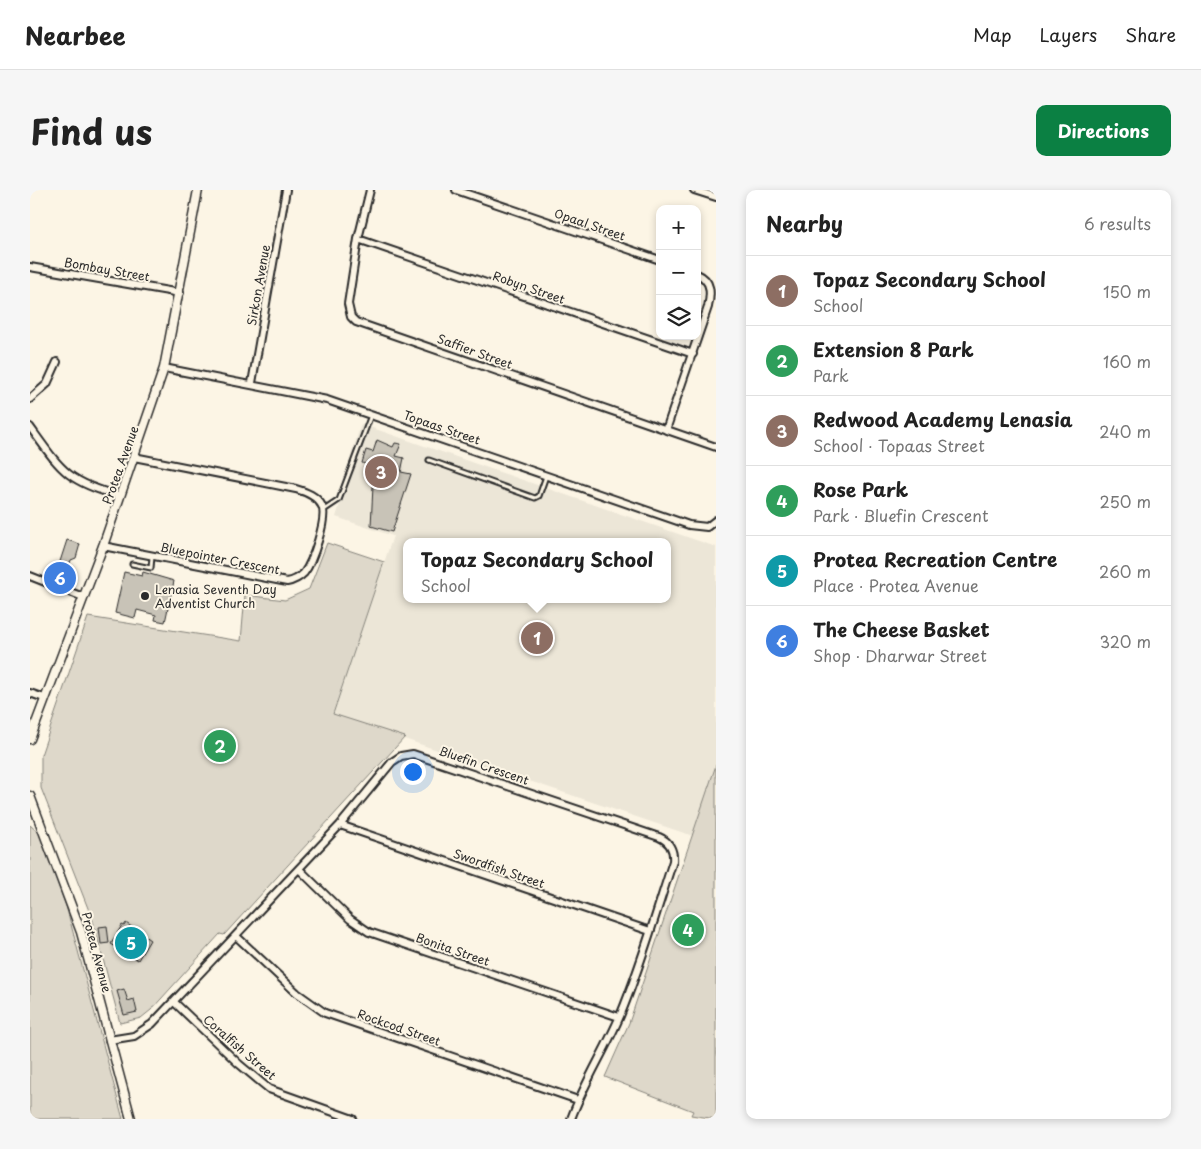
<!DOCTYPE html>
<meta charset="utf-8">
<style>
body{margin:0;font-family:"Playpen Sans",sans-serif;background:#f6f6f6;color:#222}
.controls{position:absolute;right:15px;top:15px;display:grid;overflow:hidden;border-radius:10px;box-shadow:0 2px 8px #0003}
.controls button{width:45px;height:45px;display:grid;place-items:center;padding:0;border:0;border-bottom:1px solid #e0e0e0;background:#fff;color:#222;font:25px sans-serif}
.you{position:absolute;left:382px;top:581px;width:18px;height:18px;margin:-12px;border:4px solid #fff;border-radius:50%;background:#1a73e8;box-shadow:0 0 0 8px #1a73e833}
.badge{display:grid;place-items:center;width:32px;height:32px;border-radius:50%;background:#0b8043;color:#fff;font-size:16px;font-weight:700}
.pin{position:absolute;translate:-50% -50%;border:2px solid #fff;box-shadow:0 1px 5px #0006}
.popup{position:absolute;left:373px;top:348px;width:268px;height:65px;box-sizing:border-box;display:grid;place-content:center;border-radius:10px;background:#fff;filter:drop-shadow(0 1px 4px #0005);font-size:16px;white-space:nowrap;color:#767676}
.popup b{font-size:19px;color:#222}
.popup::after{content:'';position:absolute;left:50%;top:100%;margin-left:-10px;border:10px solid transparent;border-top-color:#fff}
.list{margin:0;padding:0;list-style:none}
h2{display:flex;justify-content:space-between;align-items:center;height:65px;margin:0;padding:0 20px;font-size:21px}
h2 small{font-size:16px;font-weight:400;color:#767676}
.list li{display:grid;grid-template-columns:32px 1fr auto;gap:15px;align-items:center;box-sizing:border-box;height:70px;padding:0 20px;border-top:1px solid #e0e0e0}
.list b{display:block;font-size:19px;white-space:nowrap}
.list p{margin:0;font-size:16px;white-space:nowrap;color:#767676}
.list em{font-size:16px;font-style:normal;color:#767676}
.icon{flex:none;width:28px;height:28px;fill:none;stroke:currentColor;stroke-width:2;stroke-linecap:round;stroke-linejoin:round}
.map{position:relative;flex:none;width:686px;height:929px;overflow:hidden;border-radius:10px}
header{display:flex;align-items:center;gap:30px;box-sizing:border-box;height:70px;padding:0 25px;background:#fff;border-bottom:1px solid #e0e0e0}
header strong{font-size:24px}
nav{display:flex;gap:28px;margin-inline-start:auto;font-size:18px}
.intro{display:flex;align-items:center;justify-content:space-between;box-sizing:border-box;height:120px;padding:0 30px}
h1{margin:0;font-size:35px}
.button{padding:12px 22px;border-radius:10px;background:#0b8043;color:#fff;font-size:18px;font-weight:700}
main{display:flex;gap:30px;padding:0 30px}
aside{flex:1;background:#fff;border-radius:10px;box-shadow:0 2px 8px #0003}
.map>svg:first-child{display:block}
.built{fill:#ece6d7;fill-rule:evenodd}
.green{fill:#ded8ca;stroke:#84827a}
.building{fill:#c8c3b7;stroke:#2b2b2b}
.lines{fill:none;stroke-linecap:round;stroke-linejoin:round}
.service-casing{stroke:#2b2b2b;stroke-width:7}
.minor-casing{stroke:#2b2b2b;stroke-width:10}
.tertiary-casing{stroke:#2b2b2b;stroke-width:11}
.service{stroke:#fcf5e5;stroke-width:3}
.minor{stroke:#fcf5e5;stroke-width:6}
.tertiary{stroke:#fcf5e5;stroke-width:8}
.poi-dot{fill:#2b2b2b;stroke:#fcf5e5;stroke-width:2}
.labels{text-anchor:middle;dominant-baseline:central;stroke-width:4;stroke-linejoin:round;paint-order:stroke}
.street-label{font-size:12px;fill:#2b2b2b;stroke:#fcf5e5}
.poi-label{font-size:12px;fill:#2b2b2b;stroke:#fcf5e5;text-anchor:start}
</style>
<header>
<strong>Nearbee</strong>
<nav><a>Map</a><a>Layers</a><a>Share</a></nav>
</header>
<div class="intro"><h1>Find us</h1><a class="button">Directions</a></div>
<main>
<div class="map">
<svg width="686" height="929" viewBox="0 0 686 929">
<rect width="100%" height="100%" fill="#fcf5e5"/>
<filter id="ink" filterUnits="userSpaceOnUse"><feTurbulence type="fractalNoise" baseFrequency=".02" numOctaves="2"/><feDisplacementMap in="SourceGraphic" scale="10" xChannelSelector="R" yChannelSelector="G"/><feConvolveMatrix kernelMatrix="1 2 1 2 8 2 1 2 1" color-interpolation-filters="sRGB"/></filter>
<g filter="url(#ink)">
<!-- built -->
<path class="built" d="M331 234 686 357V575L663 646 303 525 363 346 306 327 311 311 307 310ZM377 352H637V409H377Z"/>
<!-- green -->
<path class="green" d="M297 353 354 372 303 524 375 547 194 745 190 744 121 820 111 828 90 833 63 731 11 598V565L58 427 211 451 215 405 255 410 279 399Z
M686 575V929L661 925 663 921 575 887 599 833Z
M0 635 10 644 36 716 93 929H0Z"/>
<!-- building -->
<path class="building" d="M347 250 363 257 365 253 371 254 366 266 374 268 371 282 381 284 362 342 341 336 344 276 332 273 336 260 343 262Z
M37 350 50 354 46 368 41 370 33 394 24 390Z
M94 382 112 386 113 382 144 391 135 432 125 430 126 425 107 420 105 428 85 423Z
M96 733 120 750 108 770 81 754 92 735 94 736Z
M77 736 79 753 71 754 69 737Z
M94 799 98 811 104 809 107 822 94 825 87 801Z"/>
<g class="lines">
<!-- service casing -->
<g class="service-casing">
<path id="service" d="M399 270 505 308 509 306 516 286
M294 320 309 310 341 225
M102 374 121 378 122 367"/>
</g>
<!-- minor casing -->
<g class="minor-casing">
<path id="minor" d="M340 0 328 49 318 114 321 127 326 132 686 257
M426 0 630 70
M664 0 686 7
M328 49 663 164
M0 77 150 103
M134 178 297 210 659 335 677 337 686 330
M222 193 256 0
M0 209 17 194 27 172
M0 237C31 280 37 292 90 306
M636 240 678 117C681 104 682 90 667 84
M73 356 257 392C263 391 269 388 274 383 282 373 298 328 292 316 287 306 276 302 266 299L104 267
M0 386 53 407
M0 503 14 508
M310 635 620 741
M269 679 320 729 339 742 589 827
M206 746 267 803 295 823 548 910
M144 812 209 874 239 899 323 929
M79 850 104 846 122 834 310 635 362 572 371 566 383 564 629 647C639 651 644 660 643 671 626 723 611 776 590 826 575 861 554 893 541 929"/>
</g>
<!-- tertiary casing -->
<g class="tertiary-casing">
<path id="tertiary" d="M0 549 73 356 134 178 168 0
M0 606 51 742 101 929"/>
</g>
<!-- service -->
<use href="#service" class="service"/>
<!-- minor -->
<use href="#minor" class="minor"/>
<!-- tertiary -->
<use href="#tertiary" class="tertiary"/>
</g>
</g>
<!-- markers -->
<circle class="poi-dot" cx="115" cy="406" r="5"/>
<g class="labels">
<!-- street labels -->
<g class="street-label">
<text transform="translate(560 34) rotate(19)">Opaal Street</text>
<text transform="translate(77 79) rotate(10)">Bombay Street</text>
<text transform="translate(228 95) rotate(-80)">Sirkon Avenue</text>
<text transform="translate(499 97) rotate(19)">Robyn Street</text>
<text transform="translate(445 161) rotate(20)">Saffier Street</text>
<text transform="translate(412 237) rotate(19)">Topaas Street</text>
<text transform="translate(90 275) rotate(-70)">Protea Avenue</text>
<text transform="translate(190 368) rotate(11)">Bluepointer Crescent</text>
<text transform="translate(454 575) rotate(19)">Bluefin Crescent</text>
<text transform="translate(469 678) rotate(19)">Swordfish Street</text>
<text transform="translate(423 759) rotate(19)">Bonita Street</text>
<text transform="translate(67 762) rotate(75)">Protea Avenue</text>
<text transform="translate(369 837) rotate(19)">Rockcod Street</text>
<text transform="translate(210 857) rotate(41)">Coralfish Street</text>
</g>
<!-- poi labels -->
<g class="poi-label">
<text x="125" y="399">Lenasia Seventh Day<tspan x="125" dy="14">Adventist Church</tspan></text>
</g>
</g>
</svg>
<div class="controls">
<button>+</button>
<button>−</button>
<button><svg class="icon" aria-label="layers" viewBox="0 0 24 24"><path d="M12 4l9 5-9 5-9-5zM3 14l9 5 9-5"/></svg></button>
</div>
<div class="you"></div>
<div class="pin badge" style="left:507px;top:448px;background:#8d6e63">1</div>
<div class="popup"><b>Topaz Secondary School</b>School</div>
<div class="pin badge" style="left:190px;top:556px;background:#2e9e5b">2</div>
<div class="pin badge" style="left:351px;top:282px;background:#8d6e63">3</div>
<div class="pin badge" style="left:658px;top:740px;background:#2e9e5b">4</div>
<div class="pin badge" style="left:101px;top:753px;background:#0f9aa8">5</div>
<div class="pin badge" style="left:30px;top:388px;background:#3f7fe0">6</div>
</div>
<aside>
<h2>Nearby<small>6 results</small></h2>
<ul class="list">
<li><span class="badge" style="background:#8d6e63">1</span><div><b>Topaz Secondary School</b><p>School</p></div><em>150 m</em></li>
<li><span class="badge" style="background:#2e9e5b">2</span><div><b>Extension 8 Park</b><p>Park</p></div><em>160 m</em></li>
<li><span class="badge" style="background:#8d6e63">3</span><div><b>Redwood Academy Lenasia</b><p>School · Topaas Street</p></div><em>240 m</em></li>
<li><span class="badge" style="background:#2e9e5b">4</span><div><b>Rose Park</b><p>Park · Bluefin Crescent</p></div><em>250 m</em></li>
<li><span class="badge" style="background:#0f9aa8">5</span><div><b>Protea Recreation Centre</b><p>Place · Protea Avenue</p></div><em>260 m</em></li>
<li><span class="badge" style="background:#3f7fe0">6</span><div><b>The Cheese Basket</b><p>Shop · Dharwar Street</p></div><em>320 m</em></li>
</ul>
</aside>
</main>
